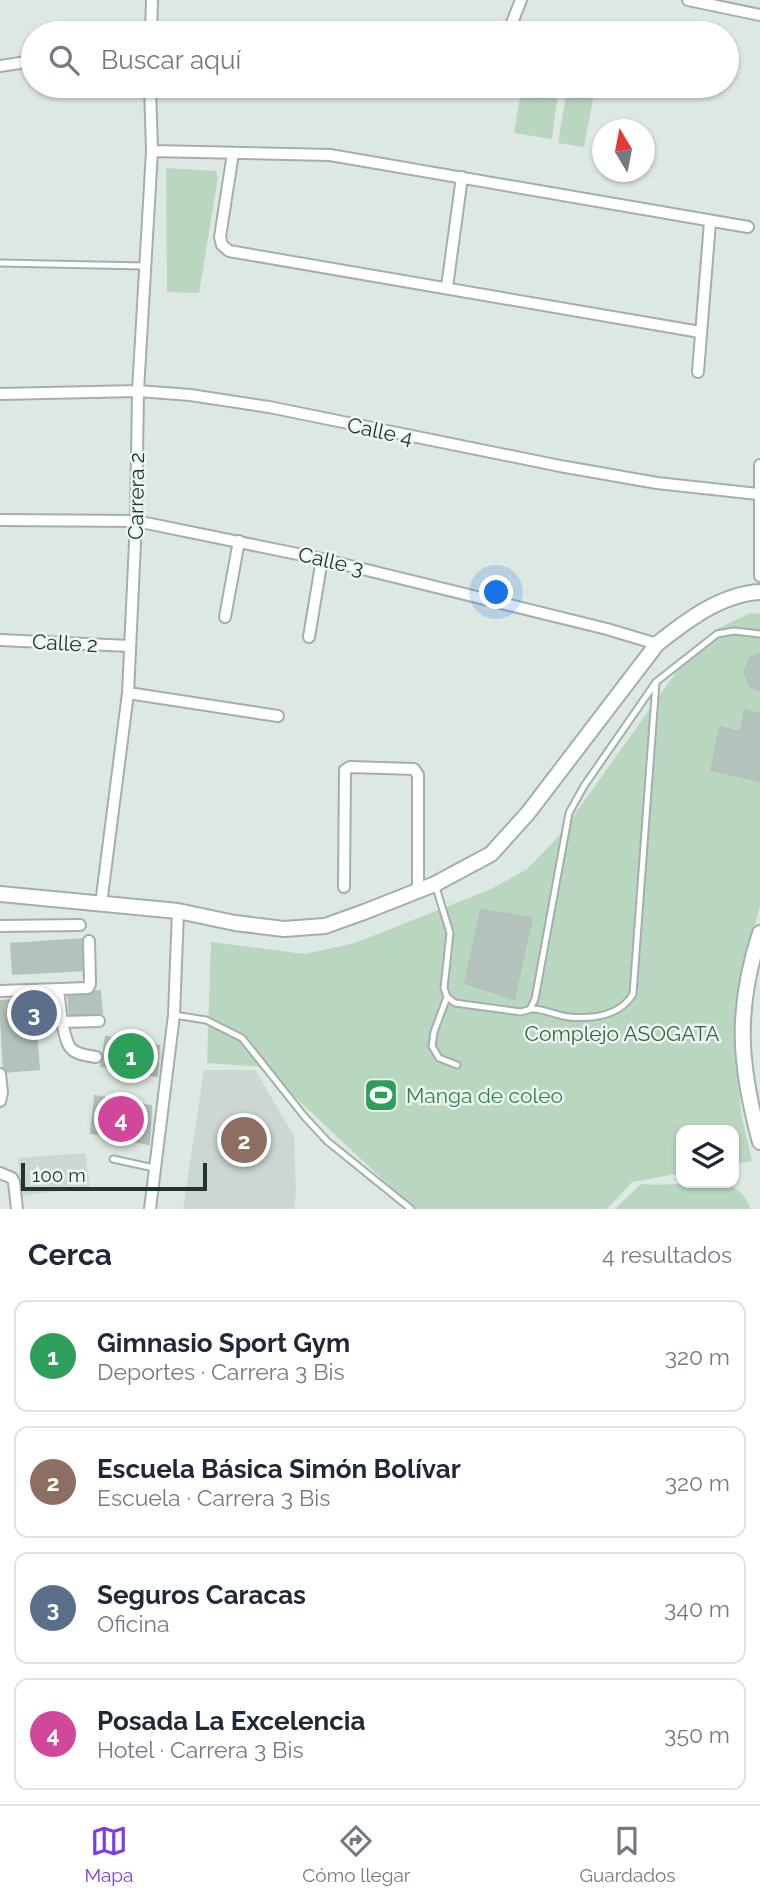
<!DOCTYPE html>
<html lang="es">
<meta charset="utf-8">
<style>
body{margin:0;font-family:Raleway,sans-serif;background:#f2f2f3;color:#1f2937}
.controls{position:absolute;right:21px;bottom:21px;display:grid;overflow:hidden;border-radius:14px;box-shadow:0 2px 5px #0004}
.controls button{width:63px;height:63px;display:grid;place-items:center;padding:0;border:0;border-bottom:2px solid #e0e1e3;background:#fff;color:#1f2937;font:35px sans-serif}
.compass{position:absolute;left:592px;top:119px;width:63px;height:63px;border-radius:50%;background:#fff;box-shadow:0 2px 5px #0004;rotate:350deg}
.scale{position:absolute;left:21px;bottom:18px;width:186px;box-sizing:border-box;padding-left:7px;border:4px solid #223630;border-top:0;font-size:19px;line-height:24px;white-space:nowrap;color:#223630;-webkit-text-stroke:5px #eef5f1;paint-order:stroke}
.you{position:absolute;left:497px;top:593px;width:24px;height:24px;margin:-18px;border:5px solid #fff;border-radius:50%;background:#1a73e8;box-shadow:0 0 0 10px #1a73e833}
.badge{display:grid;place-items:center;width:46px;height:46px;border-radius:50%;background:#7c3aed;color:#fff;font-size:23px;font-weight:700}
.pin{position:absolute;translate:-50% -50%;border:4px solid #fff;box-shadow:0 2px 7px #0006}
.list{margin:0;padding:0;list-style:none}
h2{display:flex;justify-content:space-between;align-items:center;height:91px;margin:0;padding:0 28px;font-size:30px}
h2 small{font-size:23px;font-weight:400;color:#747a83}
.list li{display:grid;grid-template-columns:46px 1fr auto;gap:21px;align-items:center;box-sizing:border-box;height:112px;margin:0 14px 14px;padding:0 14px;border:2px solid #e0e1e3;border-radius:14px}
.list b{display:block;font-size:26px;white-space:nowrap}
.list p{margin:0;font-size:23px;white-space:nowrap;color:#747a83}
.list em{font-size:23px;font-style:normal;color:#747a83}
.icon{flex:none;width:38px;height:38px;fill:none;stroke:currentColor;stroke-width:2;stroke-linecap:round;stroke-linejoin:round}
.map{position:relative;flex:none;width:760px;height:1209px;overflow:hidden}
.search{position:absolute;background:#fff;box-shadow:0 2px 5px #0004;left:21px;right:21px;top:21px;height:77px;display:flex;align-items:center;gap:18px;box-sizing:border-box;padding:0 24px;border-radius:38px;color:#747a83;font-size:26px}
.sheet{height:595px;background:#fff}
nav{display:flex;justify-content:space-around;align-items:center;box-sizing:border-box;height:98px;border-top:2px solid #e0e1e3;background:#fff;font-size:19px;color:#747a83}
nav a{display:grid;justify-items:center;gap:4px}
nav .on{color:#7c3aed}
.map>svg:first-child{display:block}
.built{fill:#cdd7d2}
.green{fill:#b9d7c0;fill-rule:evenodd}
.building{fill:#b4c2bc;stroke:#b2c1ba;stroke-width:2}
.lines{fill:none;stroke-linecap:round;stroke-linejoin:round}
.service-casing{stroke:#a2afaa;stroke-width:9}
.minor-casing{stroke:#a2afaa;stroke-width:14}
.tertiary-casing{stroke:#a2afaa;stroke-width:18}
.service{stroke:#fff;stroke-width:5}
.minor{stroke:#fff;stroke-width:10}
.tertiary{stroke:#fff;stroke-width:14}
.labels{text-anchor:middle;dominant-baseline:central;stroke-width:5;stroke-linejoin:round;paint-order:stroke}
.street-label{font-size:21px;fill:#223630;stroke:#eef5f1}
.park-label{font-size:21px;fill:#316744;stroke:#eef5f1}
.leisure-label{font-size:21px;fill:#27864d;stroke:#eef5f1;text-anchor:start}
</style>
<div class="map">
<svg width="760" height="1209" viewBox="0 0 760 1209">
<rect width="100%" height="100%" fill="#dee8e3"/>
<!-- built -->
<path class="built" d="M204 1070H255L294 1136 296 1193 294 1209H183Z
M85 1153 90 1187 21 1196 18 1158Z"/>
<!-- green -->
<path class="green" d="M522 86H559L552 139 514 133Z
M567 89 594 94 584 147 558 143Z
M166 168 216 171 218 178 199 293 167 292Z
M750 613 760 614V654L750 658 744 672 750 686 760 691V714L745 711 741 732 720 727 711 770 760 781V905L740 985 735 1054 742 1118 752 1161 734 1164V1130H681V1173L632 1182 607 1209H414L263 1067 207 1063 211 942 305 954 355 943 491 889 527 869 559 836 682 664 717 629ZM481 910 531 918 514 999 465 983Z
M641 1184C667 1187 701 1180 724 1184 738 1186 746 1197 751 1209H615Z"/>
<!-- building -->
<path class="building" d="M760 654V691L750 686 744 672 750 658Z
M745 710 760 714V781L711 770 720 727 741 732Z
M481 910 532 918 514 999 465 983Z
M84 939 86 970 13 974 11 944Z
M100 991 102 1013 70 1016 68 994Z
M33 999 39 1069 4 1072 0 1001Z
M106 1037 159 1046 157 1076 101 1066Z
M95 1096 151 1106 149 1144 91 1133Z"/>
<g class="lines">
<!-- service casing -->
<g class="service-casing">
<path id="service" d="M0 263 145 266
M435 884 450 933 444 988 447 997 434 1032 432 1046 439 1058 457 1065
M447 997 455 1003 521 1012C524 1011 528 1010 531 1009 543 1008 557 1016 569 1017 593 1019 620 1016 633 994L656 682
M530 1009 535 999 569 813 584 786 656 682 717 634 734 631 760 634
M174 1015 206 1020 242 1038 304 1116 327 1141 411 1209
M113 1159 154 1168"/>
</g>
<!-- minor casing -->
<g class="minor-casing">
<path id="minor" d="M688 0 760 15
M151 33 152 0
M508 33 521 0
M0 66 33 61
M152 151 330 155 748 227
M233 153 220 237 222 245 229 251 700 332
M447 287 462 177
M698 372 710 222
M0 394 138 391 190 395 269 407 560 466 657 483 758 494
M760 465V576
M0 520 136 521 322 559 607 629 657 644
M225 617 239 541
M309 637 322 559
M0 640 130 646
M128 693 278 716
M344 887 345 770 350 767 414 769 418 775V891
M101 904 128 693 136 521 138 391 152 151 150 86
M0 926 80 925
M58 989 62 1022 99 1021
M0 991 88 988 90 984 89 941
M62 1022C68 1049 68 1053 96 1057
M0 1074 2 1093 0 1101
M0 1173 12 1178 14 1182 17 1209
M150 1209 174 1015 178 911"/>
</g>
<!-- tertiary casing -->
<g class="tertiary-casing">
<path id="tertiary" d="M0 894 178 911 235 923 284 929 325 926 364 912 435 884 491 854 528 813 657 644C686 621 721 594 760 592
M760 933C735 1010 739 1064 760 1142"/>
</g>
<!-- service -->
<use href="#service" class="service"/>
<!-- minor -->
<use href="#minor" class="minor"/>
<!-- tertiary -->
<use href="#tertiary" class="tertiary"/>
</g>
<!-- icons -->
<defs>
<g id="stadium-square" transform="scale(1.75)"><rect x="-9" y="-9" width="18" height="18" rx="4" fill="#2e9e5b" stroke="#eef5f1"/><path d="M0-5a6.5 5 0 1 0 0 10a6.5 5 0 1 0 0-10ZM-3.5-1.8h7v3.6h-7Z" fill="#fff"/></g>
</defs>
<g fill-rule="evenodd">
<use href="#stadium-square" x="381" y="1095"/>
</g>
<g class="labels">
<!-- street labels -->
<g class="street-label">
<text transform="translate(380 431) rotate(12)">Calle 4</text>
<text transform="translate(136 496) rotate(-89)">Carrera 2</text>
<text transform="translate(331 561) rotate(13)">Calle 3</text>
<text transform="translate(65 643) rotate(3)">Calle 2</text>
</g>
<!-- park labels -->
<g class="park-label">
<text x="622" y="1033">Complejo ASOGATA</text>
</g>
<!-- leisure labels -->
<g class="leisure-label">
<text x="406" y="1095">Manga de coleo</text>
</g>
</g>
</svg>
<div class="controls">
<button><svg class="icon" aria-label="layers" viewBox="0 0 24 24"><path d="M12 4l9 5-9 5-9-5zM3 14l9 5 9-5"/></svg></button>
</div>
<svg class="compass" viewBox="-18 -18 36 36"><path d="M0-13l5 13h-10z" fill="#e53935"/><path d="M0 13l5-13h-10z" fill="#747a83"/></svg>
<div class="scale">100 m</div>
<div class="you"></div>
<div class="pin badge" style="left:131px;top:1056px;background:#2e9e5b">1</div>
<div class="pin badge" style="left:244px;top:1140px;background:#8d6e63">2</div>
<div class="pin badge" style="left:34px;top:1013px;background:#5c6f8a">3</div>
<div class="pin badge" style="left:121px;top:1119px;background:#d1479c">4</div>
<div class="search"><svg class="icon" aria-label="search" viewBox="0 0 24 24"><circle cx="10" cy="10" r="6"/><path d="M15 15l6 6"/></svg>Buscar aquí</div>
</div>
<section class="sheet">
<h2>Cerca<small>4 resultados</small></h2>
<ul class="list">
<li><span class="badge" style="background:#2e9e5b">1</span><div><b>Gimnasio Sport Gym</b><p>Deportes · Carrera 3 Bis</p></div><em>320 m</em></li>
<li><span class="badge" style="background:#8d6e63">2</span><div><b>Escuela Básica Simón Bolívar</b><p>Escuela · Carrera 3 Bis</p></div><em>320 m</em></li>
<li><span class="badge" style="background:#5c6f8a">3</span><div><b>Seguros Caracas</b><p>Oficina</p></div><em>340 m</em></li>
<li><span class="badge" style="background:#d1479c">4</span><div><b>Posada La Excelencia</b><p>Hotel · Carrera 3 Bis</p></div><em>350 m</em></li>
</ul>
</section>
<nav>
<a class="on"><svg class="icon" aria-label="map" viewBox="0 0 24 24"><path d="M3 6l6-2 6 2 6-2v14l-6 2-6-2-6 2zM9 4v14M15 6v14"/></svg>Mapa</a>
<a><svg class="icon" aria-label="directions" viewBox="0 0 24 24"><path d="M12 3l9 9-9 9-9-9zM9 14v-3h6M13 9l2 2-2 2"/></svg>Cómo llegar</a>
<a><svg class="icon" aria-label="saved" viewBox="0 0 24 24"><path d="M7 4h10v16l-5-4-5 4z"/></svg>Guardados</a>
</nav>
